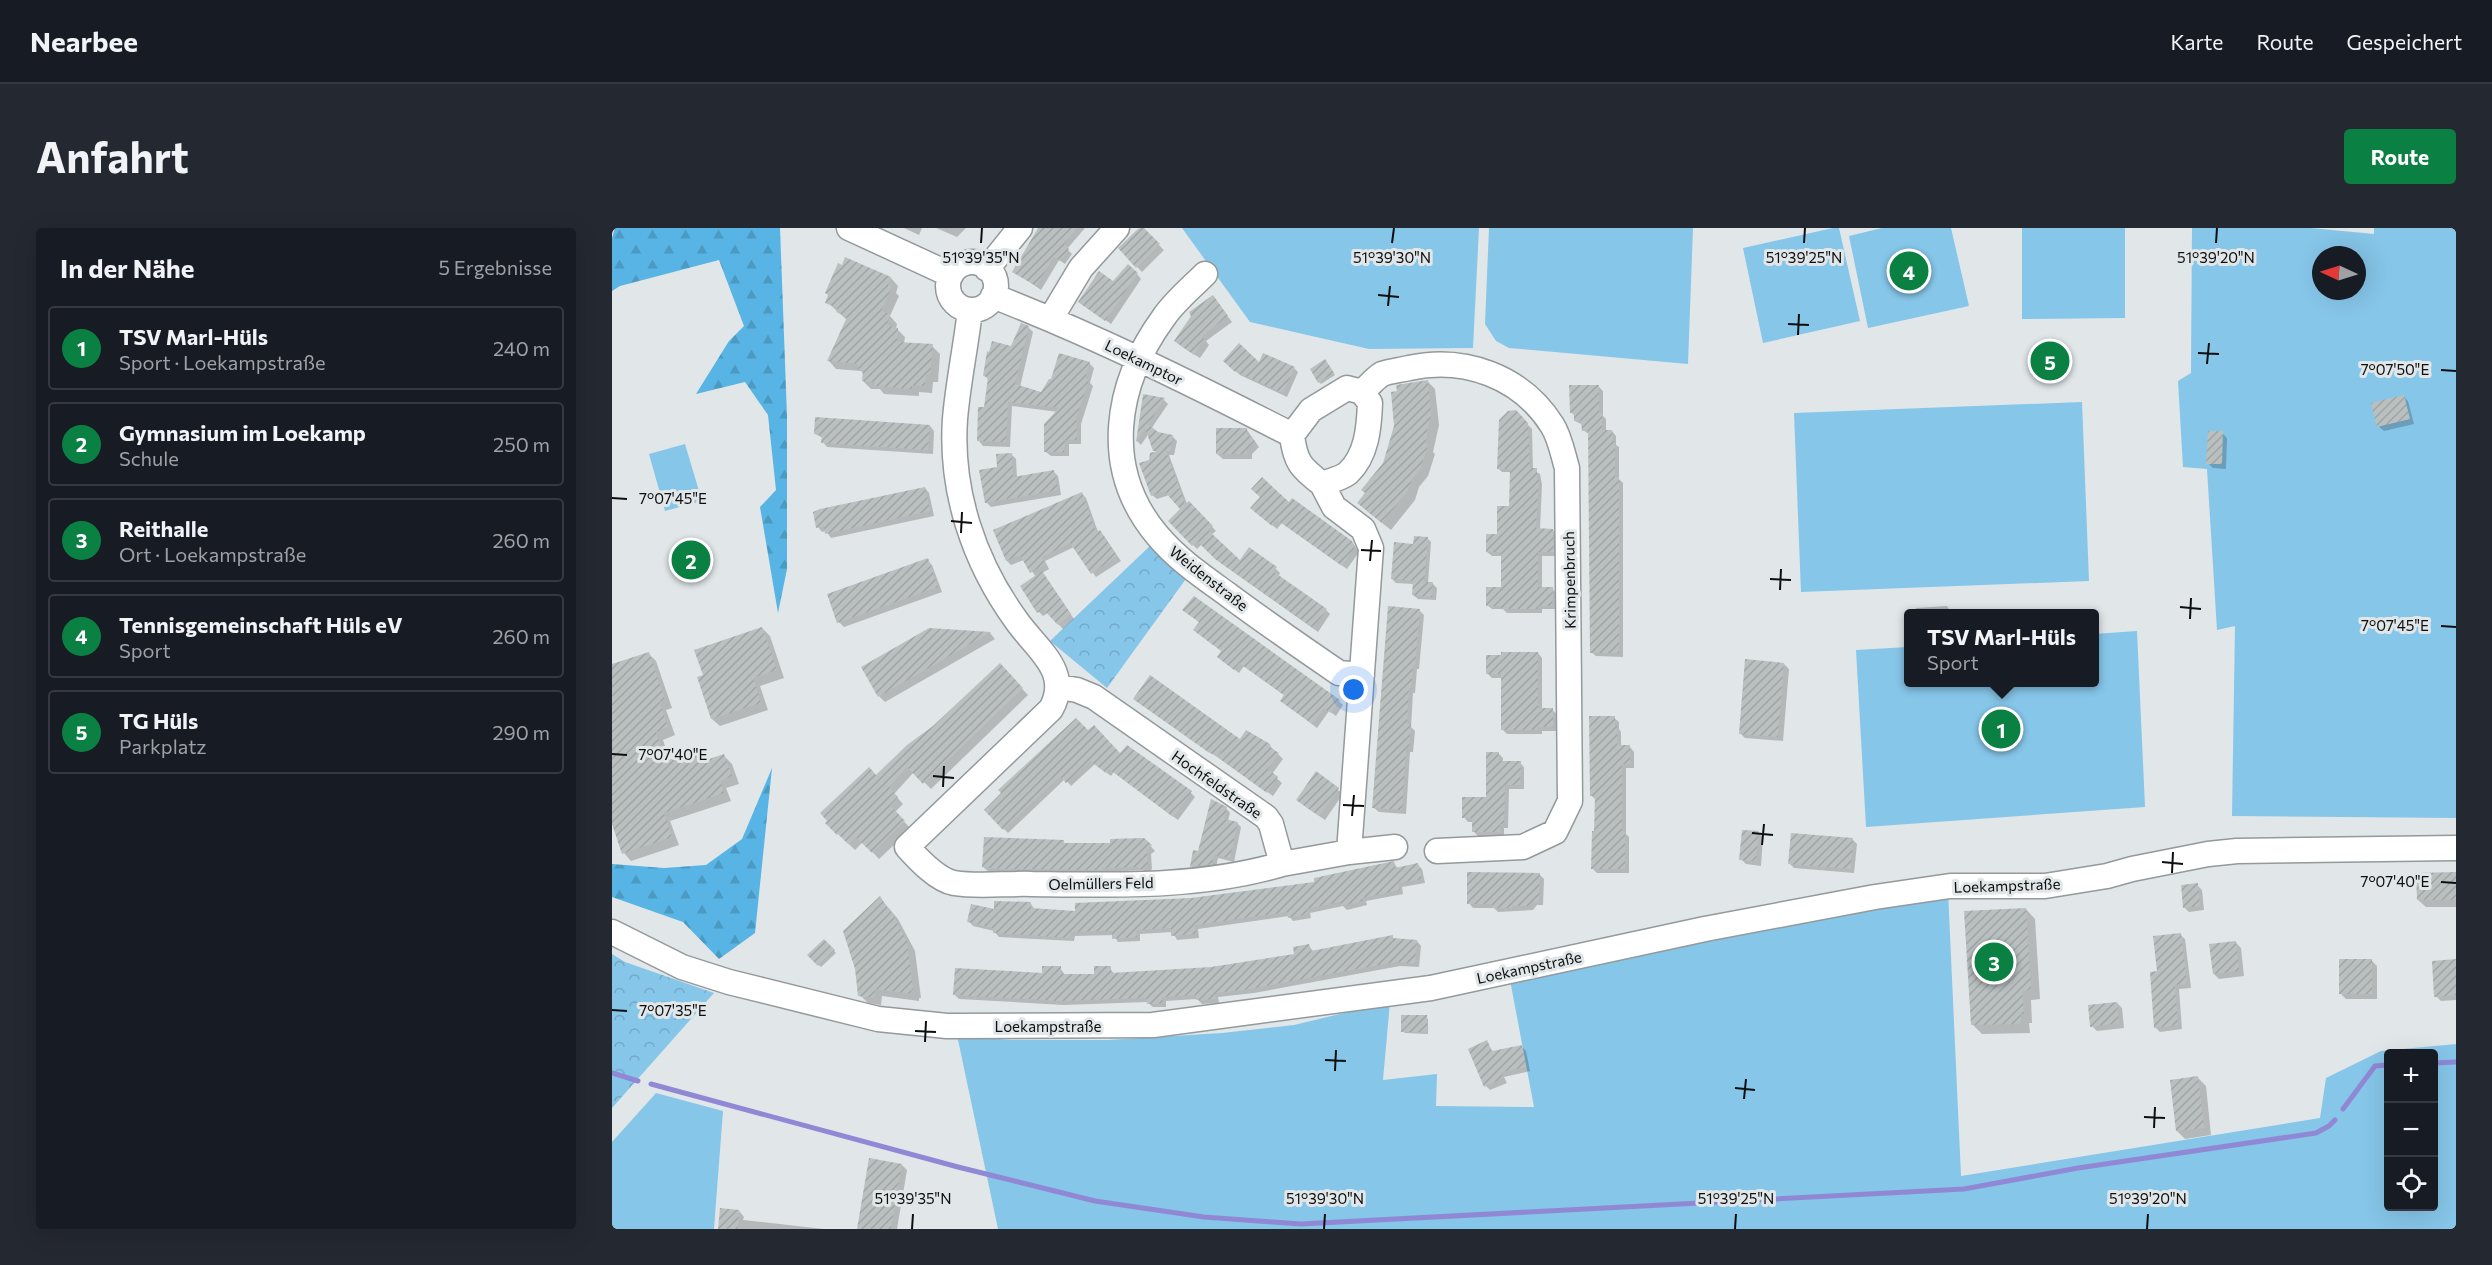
<!DOCTYPE html>
<html lang="de">
<meta charset="utf-8">
<style>
body{margin:0;font-family:Commissioner,sans-serif;background:#242831;color:#f1f3f6}
.controls{position:absolute;right:18px;bottom:18px;display:grid;overflow:hidden;border-radius:6px;box-shadow:0 6px 24px #0002}
.controls button{width:54px;height:54px;display:grid;place-items:center;padding:0;border:0;border-bottom:2px solid #363941;background:#171b24;color:#f1f3f6;font:30px sans-serif}
.compass{position:absolute;left:1700px;top:18px;width:54px;height:54px;border-radius:50%;background:#171b24;box-shadow:0 6px 24px #0002;rotate:274deg}
.you{position:absolute;left:742px;top:462px;width:21px;height:21px;margin:-15px;border:4px solid #fff;border-radius:50%;background:#1a73e8;box-shadow:0 0 0 9px #1a73e833}
.badge{display:grid;place-items:center;width:39px;height:39px;border-radius:50%;background:#0b8043;color:#fff;font-size:20px;font-weight:700}
.pin{position:absolute;translate:-50% -50%;border:3px solid #fff;box-shadow:0 2px 6px #0006}
.popup{position:absolute;left:1292px;top:381px;width:195px;height:78px;box-sizing:border-box;display:grid;place-content:center;border-radius:6px;background:#171b24;filter:drop-shadow(0 2px 4px #0005);font-size:20px;white-space:nowrap;color:#9ea1a6}
.popup b{font-size:22px;color:#f1f3f6}
.popup::after{content:'';position:absolute;left:50%;top:100%;margin-left:-12px;border:12px solid transparent;border-top-color:#171b24}
.list{margin:0;padding:0;list-style:none}
h2{display:flex;justify-content:space-between;align-items:center;height:78px;margin:0;padding:0 24px;font-size:26px}
h2 small{font-size:20px;font-weight:400;color:#9ea1a6}
.list li{display:grid;grid-template-columns:39px 1fr auto;gap:18px;align-items:center;box-sizing:border-box;height:84px;margin:0 12px 12px;padding:0 12px;border:2px solid #363941;border-radius:6px}
.list b{display:block;font-size:22px;white-space:nowrap}
.list p{margin:0;font-size:20px;white-space:nowrap;color:#9ea1a6}
.list em{font-size:20px;font-style:normal;color:#9ea1a6}
.icon{flex:none;width:33px;height:33px;fill:none;stroke:currentColor;stroke-width:2;stroke-linecap:round;stroke-linejoin:round}
.map{position:relative;flex:none;width:1844px;height:1001px;overflow:hidden;border-radius:6px}
header{display:flex;align-items:center;gap:36px;box-sizing:border-box;height:84px;padding:0 30px;background:#171b24;border-bottom:2px solid #363941}
header strong{font-size:28px}
nav{display:flex;gap:33px;margin-inline-start:auto;font-size:21px}
.intro{display:flex;align-items:center;justify-content:space-between;box-sizing:border-box;height:144px;padding:0 36px}
h1{margin:0;font-size:42px}
.button{padding:15px 27px;border-radius:6px;background:#0b8043;color:#fff;font-size:21px;font-weight:700}
main{display:flex;gap:36px;padding:0 36px}
aside{flex:1;background:#171b24;border-radius:6px;box-shadow:0 6px 24px #0002}
.map>svg:first-child{display:block}
.grass{fill:#86c6e9;fill-rule:evenodd}
.forest{fill:url(#forest-firs)}
.park{fill:url(#park-crowns)}
.shadow{fill:#0003}
.lines{fill:none;stroke-linecap:round;stroke-linejoin:round}
.stream{stroke:#9088d5;stroke-width:5}
.building{fill:url(#building-hatch)}
.minor-casing{stroke:#94999b;stroke-width:27}
.minor{stroke:#fff;stroke-width:24}
.ticks{fill:none;stroke:#0d0e0f;stroke-width:2}
.labels{text-anchor:middle;dominant-baseline:central;stroke-width:6;stroke-linejoin:round;paint-order:stroke}
.street-label{font-size:15px;fill:#0d0e0f;stroke:#e1e6e8}
.ticks-label{font-size:15px;text-anchor:middle;fill:#0d0e0f;stroke:#e1e6e8;stroke-width:6;stroke-linejoin:round;paint-order:stroke}
</style>
<header>
<strong>Nearbee</strong>
<nav><a>Karte</a><a>Route</a><a>Gespeichert</a></nav>
</header>
<div class="intro"><h1>Anfahrt</h1><a class="button">Route</a></div>
<main>
<aside>
<h2>In der Nähe<small>5 Ergebnisse</small></h2>
<ul class="list">
<li><span class="badge">1</span><div><b>TSV Marl-Hüls</b><p>Sport · Loekampstraße</p></div><em>240 m</em></li>
<li><span class="badge">2</span><div><b>Gymnasium im Loekamp</b><p>Schule</p></div><em>250 m</em></li>
<li><span class="badge">3</span><div><b>Reithalle</b><p>Ort · Loekampstraße</p></div><em>260 m</em></li>
<li><span class="badge">4</span><div><b>Tennisgemeinschaft Hüls eV</b><p>Sport</p></div><em>260 m</em></li>
<li><span class="badge">5</span><div><b>TG Hüls</b><p>Parkplatz</p></div><em>290 m</em></li>
</ul>
</aside>
<div class="map">
<svg width="1844" height="1001" viewBox="0 0 1844 1001">
<defs>
<pattern id="forest-firs" width="22" height="20" patternUnits="userSpaceOnUse" patternTransform="scale(1.5)"><rect width="22" height="20" fill="#57b4e4"/><path d="M5 1l3.5 6h-7zM16 11l3.5 6h-7z" fill="#4b9ac2"/></pattern>
<pattern id="park-crowns" width="20" height="18" patternUnits="userSpaceOnUse" patternTransform="scale(1.5)"><rect width="20" height="18" fill="#86c6e9"/><path d="M2 6a3 3 0 1 1 6 0M12 15a3 3 0 1 1 6 0" fill="none" stroke="#72a9c7"/></pattern>
<pattern id="building-hatch" width="6" height="6" patternUnits="userSpaceOnUse" patternTransform="scale(1.5)"><rect width="6" height="6" fill="#bac0c0"/><path d="M-1 1l2-2M0 6l6-6M5 7l2-2" fill="none" stroke="#9fa4a4"/></pattern>
</defs>
<rect width="100%" height="100%" fill="#e1e6e8"/>
<!-- grass -->
<path class="grass" d="M570 0H867L861 120 757 121 638 94Z
M877 0H1081L1076 136 897 120 884 113 873 96Z
M1221 0H1227L1248 93 1151 115 1131 20Z
M1270 0H1339L1357 78 1256 100 1237 8Z
M1410 0H1513V90L1410 91Z
M1580 0H1699L1762 6V0H1844V590L1620 588 1623 398 1605 402 1595 241 1571 239 1566 153 1579 145ZM1709 27H1745V63H1709Z
M1470 174 1477 353 1189 364 1182 185Z
M73 216 90 273 53 283 37 226Z
M1525 403 1533 579 1254 599 1244 422 1296 419V454H1482V406Z
M1336 663 1349 948 1708 890 1714 850 1769 823 1844 816V1001H386L345 807 398 812H496L610 805 682 797 778 774 771 852 825 846 824 878 922 879 898 752 1264 681ZM1776 826H1822V978H1776Z
M44 865 111 883 102 1001H0V914Z"/>
<!-- forest -->
<path class="forest" d="M3 0H168L175 188V341L166 385 148 279 164 262 156 187 133 154 84 166 117 113 132 98 107 32 8 58 0 63V10Z
M160 540 143 705 107 731 71 694 0 669V636L52 640 94 637 130 611Z"/>
<!-- park -->
<path class="park" d="M539 317 576 348 495 460 438 413Z
M0 726 13 734 102 765 0 880Z"/>
<!-- shadow -->
<path class="shadow" d="M292 0H310L307 7Z
M324 0H354L345 9Z
M430 0H473L455 21 460 26 453 36 447 32 429 62 402 43Z
M529 0 552 22 530 44 508 21Z
M234 31 279 50 286 58 284 65 287 68 278 88 285 96 284 100 293 109 292 116 320 118 328 126 326 154H321L320 165 307 164V168L272 166 268 161H259L251 153 252 146 249 143 224 141 217 133 235 92 215 74Z
M525 46 529 51 499 96 468 74 501 55Z
M605 74 620 94 594 113 597 117 588 130 569 118Z
M416 99 421 104 408 159 429 166 477 135 482 140 478 155 481 158 469 196V216H457V228H439L434 224 446 184 400 178 398 219 371 218 367 213 377 152 373 148Z
M613 133 682 140 686 144 675 169 628 147Z
M715 135 723 147 709 156 707 154Z
M815 153 823 161 827 197 821 224 823 226 816 248 807 259 803 272 779 302 755 283 772 236Z
M986 158 991 163V188L994 191V203H1000L1004 208V217L1007 219V251L1011 255V429L984 428 979 424 978 207 971 202V197L963 193 964 189 959 184Z
M533 168 552 172 556 176 539 201 545 205 560 208 565 213 562 227H557L575 276 577 275 604 303 599 307 628 335 637 321 664 341 668 345 666 349 714 382 718 386 706 404 609 335 590 316 585 321 558 293 571 281 557 267 545 271 540 267 538 233 545 225 537 205 529 217 525 213Z
M1791 168 1796 173 1802 196 1772 203 1766 198Z
M903 184 920 201 921 242 928 246 930 257 928 302H941L945 307V328H930V361L940 360 944 365V381H930V385H895L891 381H880L875 377 890 361V328H880L875 324 886 307 899 279V244H890L886 240V223H888Z
M318 198 322 203 321 226 215 219 211 214V210L203 206Z
M635 202 647 219 640 226V231H611L605 226Z
M1610 205 1615 210 1614 241 1601 240 1596 235Z
M400 227 404 231 405 250 442 244 446 248 449 267 379 279 374 274 387 240Z
M313 260 317 265 322 288 219 310 214 303 210 304 206 299Z
M470 266 474 270 486 304 492 308 509 333 484 349 462 319 433 333 437 341 430 345 462 391 451 401 436 385 431 388 427 384 424 349 412 332 399 337 395 333 383 302Z
M650 269 677 276 740 314 747 324 735 341 670 295 665 301 644 284Z
M815 310 819 314 816 355 821 356 825 360 824 372 806 371 801 367 802 356 784 355 780 351 803 317Z
M315 332 320 337 330 364 232 399 227 394Z
M1335 378 1340 386H1304V380Z
M572 382 727 473 731 477 724 488 717 483 705 500 670 473 673 468 632 438 627 445 611 433V423L588 395Z
M807 382 812 387 807 441H805L803 465H801L799 499 803 503 801 524H798L794 586 767 584 762 580Z
M1383 384 1385 386H1359Z
M150 400 158 408 172 450 148 458 156 482 108 498 100 491 93 448Z
M318 401 378 405 383 411 273 474 267 468Z
M36 425 44 433 60 480 54 482 63 507 51 512 58 533 90 522 98 533 112 528 120 536 127 556 114 560 119 573 58 593 67 617 19 633 12 625 0 593V445Z
M926 425 930 430V482H940L945 486V503H930V506H895L890 501V450H880L875 445Z
M1172 436 1177 441 1171 513 1133 510 1128 505Z
M388 437 416 467 319 561 302 544 282 566 291 576 283 584 299 601 267 631 251 614 243 622 215 595Z
M528 475 628 513 657 517 671 531 660 546 670 555 661 568Z
M1002 490 1007 494V501L1009 504V519H1018L1022 524V540H1014V606L1017 609V645H985L981 641 985 573 979 567Z
M476 504 509 527 579 565 583 569 566 592 502 544 499 548 483 536 459 558 453 551 396 605 374 582Z
M886 525 891 530V535H908L912 539V561H897L896 600H892V608H866L862 604 861 594H856L852 589 875 570Z
M704 545 731 566 713 592 691 577Z
M614 580 618 585 616 593 625 595 629 599 622 634 606 630 604 640 583 642 579 638Z
M1146 604 1151 609 1149 638 1134 636 1129 631Z
M532 611 543 623 539 626 540 641 536 645 531 642 494 644V646L376 643 371 639 451 613 454 617 499 616Z
M1241 612 1245 616 1242 645 1182 640 1178 636Z
M782 635 786 641 806 637 810 641 813 655 790 659 791 666 754 673 755 677 735 682 731 678 698 685 699 690 681 693 677 688 586 701 587 710 565 712 561 704 528 706V713L506 714 502 707 463 708 462 713 387 709 382 703 361 698 357 693 383 683 419 676 423 682 464 685 703 656Z
M927 646 932 651 931 677H925L921 682 886 684 882 680H861L857 675Z
M1844 646V679H1814L1806 672Z
M1585 657 1590 662 1592 682 1577 684 1572 679Z
M268 670 286 691 303 723 309 770H307V773L270 768 269 777 256 775 248 767Z
M1414 681 1423 691 1428 771 1419 772 1420 795H1417L1418 805 1370 806 1361 797Z
M1568 707 1573 711 1579 760 1567 761 1570 801 1548 804 1543 799 1547 745Z
M780 709 783 711 805 713 809 718 807 739 788 738 642 765 606 769 607 775 590 776 585 771 554 773V779H541L535 774 452 777 347 771 343 767 431 747 448 740 453 747H484L498 740 502 746 599 741 684 727 697 718 701 723Z
M212 713 224 725 209 739 197 727Z
M1624 715 1629 720 1632 748 1607 751 1602 746Z
M1760 733 1765 738V771H1734L1729 766Z
M1844 733V772L1829 773 1824 768Z
M1505 775 1510 780 1512 800 1485 803 1480 798Z
M814 789 816 791V806L793 805 791 803Z
M874 814 881 824 910 819 914 823 918 843 892 849 895 855 878 862 874 858Z
M1586 850 1594 858 1599 907 1573 911 1565 903Z
M290 937 295 942 285 1001H246Z
M127 983 132 989 131 992 212 1001H107Z"/>
<g class="lines">
<!-- stream -->
<path class="stream" d="M1822 835 1844 834
M0 845 26 853
M39 856 346 939 483 973 592 989 689 996 1352 961 1466 940 1704 905 1717 898 1723 892
M1731 881 1763 838 1776 837"/>
</g>
<!-- building -->
<path class="building" d="M426 0H465L452 16 457 21 448 33 442 29 424 58 400 44Z
M527 0H532L548 16 524 40 506 20Z
M233 29 279 49 276 57 280 59 269 83 278 86 275 97 286 100 285 114 321 116 318 147H314L313 158 300 157V161L263 158V154L250 153 251 142H246V136L215 133 235 89 224 84 226 80 213 75 216 67 213 65 226 35 230 37Z
M516 36 526 45 493 93 466 74 487 43 501 53Z
M601 67 616 88 590 108 592 111 582 127 562 113 579 88 577 84Z
M409 95 417 98 403 156 429 164 437 151H439L447 125 478 134 473 151 477 152 464 191 465 212H453L452 224H432V196L447 180 396 174 394 214 365 213 366 179H372L376 149 371 148 375 123 377 124 380 113 399 118Z
M627 115 647 134 651 125 683 139 671 165 622 143 611 133Z
M713 131 722 145 706 155 698 141Z
M816 152 819 188 815 202 814 216H816L809 240 800 251 795 264 770 295 745 275 753 265 749 262 771 235 782 198 779 164 785 163 784 157Z
M957 157H987V185H990V202H1000L1001 213H1003V249H1007V425H978L976 203H970L969 193H962V185H958Z
M531 166 553 170 536 196 546 204 561 207 558 223H554L573 276 577 273 601 298 596 302 628 332 637 319 665 339 662 344 715 381 701 400 603 331 585 313 580 318 556 293 568 281 552 263 539 268 527 235 537 232 538 225 546 223H541L533 200 524 214Z
M1792 167 1798 191 1765 199 1759 175Z
M904 182 916 195 918 240H925V251H927L924 300 941 301 942 324H926V359H941L940 378H926V381H889V378H874V359H889V324H874V306H885V278H897L898 241H885L887 192 896 183Z
M203 189 318 197 316 222 209 215 210 207 202 206Z
M604 200H635V206L643 213 635 221V226H604Z
M1596 203H1611L1610 236H1594Z
M400 225 401 249 442 242 446 262 373 275 367 242 385 239 384 226Z
M650 249 677 274 680 270 740 313 743 319 730 338 665 292 660 298 638 280 648 269 639 261Z
M313 259 318 283 213 306 212 298 204 300 201 284 208 281Z
M470 264 484 304 488 302 505 328 479 346 458 315 430 329 434 336 418 345 408 327 394 333 381 302Z
M802 308 816 309 812 354H821L820 369 800 367 801 353 779 351 782 314 801 316Z
M316 330 326 359 225 395 215 366Z
M430 343 459 386 446 397 431 381 425 385 408 358Z
M582 368 728 472 719 485 712 480 700 496 668 473 672 467 627 435 622 442 605 429 609 423 581 402 587 394 570 382Z
M776 378 808 381 803 437H801L799 461H797L795 496H799L797 520H794L790 582 760 580Z
M150 399 165 442 141 450 149 475 99 491 85 449 91 447 82 422Z
M317 400 379 404 266 469 249 439Z
M37 424 53 472 47 474 56 499 44 504 54 533 90 520 94 532 112 526 120 548 108 553 112 565 52 585 60 609 10 626 0 596V436Z
M889 424H926V480H941V499H926V502H889V446H874V427H889Z
M1133 431 1172 435 1166 509 1127 506Z
M388 435 411 460 311 556 295 539 277 559 286 569 278 577 293 593 260 625 244 609 236 616 226 606 225 607 213 595 215 593 208 585 257 539 264 547 295 517 321 498Z
M538 447 628 511 634 502 658 516 659 520 667 525 656 541 666 549 655 565 608 531 610 520 604 528 596 524 521 471Z
M977 488H1003V498H1005V517H1018V536H1010V603H1013V641H979L980 603H982L983 568H978Z
M464 490 476 502 482 497 508 525 515 517 580 563 561 589 497 541 494 545 478 533 454 555 448 548 391 602 372 582 389 565 386 562Z
M874 524H887V533H909L908 557H893L892 596H888V604H860V590H850V569H874Z
M704 543 727 560 707 588 684 572Z
M599 571 615 579 612 591 626 594 618 630 602 627 600 636 578 639 581 622 586 623Z
M1130 602 1147 603 1144 633 1127 632Z
M1179 605 1241 610 1239 641 1176 636Z
M372 609 452 612V615H498V611L532 610 540 617 535 622 536 636 531 642 525 639 490 640V642L393 641 370 639Z
M782 633 783 640 806 635 810 651 786 655 788 662 750 670 751 673 729 678 728 674 695 681 696 686 676 690 675 684 583 697 584 706 559 708V700L524 702 525 709 500 711V703H483L459 704 458 710 381 705V700L355 694 359 676 382 681V673L419 674V680L463 683V675L579 670 702 654V650Z
M855 644 928 645 927 674H921L916 678H900V680H880V676H855Z
M1844 644V672H1805L1804 645Z
M1586 655 1588 678 1571 680 1569 657Z
M268 668 277 682 278 681 295 714 301 762H299L300 766 263 761 262 770 246 768 243 741 231 703Z
M1414 680 1419 762 1410 763 1412 786H1409V796L1359 797 1352 683Z
M1569 705 1575 756 1563 757 1566 797 1542 800 1538 744 1545 743 1541 708Z
M781 707V710L805 712 803 736 783 734 637 761 603 765 604 771 584 772V767L550 769 551 775 535 776 534 770 446 773 341 767 343 740 430 745V738H449V746H482V738H499V745L599 739 682 726 681 719 697 716 699 723Z
M212 711 223 722 206 738 195 727Z
M1624 713 1627 743 1601 746 1597 716Z
M1727 731H1760V766H1727Z
M1844 731V767L1822 769 1820 733Z
M1505 774 1507 795 1478 799 1476 777Z
M789 787H815V804H789Z
M875 812 880 823 910 817 914 839 889 844 891 850 872 859 856 821Z
M1586 848 1592 900 1564 903 1558 852Z
M257 930 290 936 279 1001H245Z
M108 980 127 982 126 1001H106Z"/>
<g class="lines">
<!-- minor casing -->
<g class="minor-casing">
<path id="minor" d="M237 0 339 47
M336 58a24 24 0 1 1 48 0a24 24 0 1 1-48 0Z
M375 41 408 0
M593 46C579 60 563 73 552 89 503 156 489 240 545 307 565 331 590 348 615 366 651 393 689 419 727 445L750 447
M381 68C484 108 582 157 680 207
M358 82C354 118 346 155 343 191 338 263 362 334 404 392 424 421 460 443 439 481L295 619C306 631 325 652 342 655 366 659 395 655 420 656 503 657 589 660 670 636
M439 90 469 40 505 0
M735 160 750 164 758 175C757 200 755 227 736 245 730 250 718 253 710 256 689 240 683 234 680 207L699 182Z
M750 164C756 159 763 150 770 146 778 143 789 142 797 140 852 128 909 148 940 197 948 209 951 227 955 240L958 573 943 604 911 619 825 623
M710 256 722 279 751 301 759 320 737 624
M447 459 465 462 482 469 654 589 659 596 670 636 737 624 783 619
M0 704 70 739 117 754 266 791 335 798 541 797 819 760 1093 701 1263 669 1338 658H1433L1495 648 1520 641 1596 626 1625 623 1844 620"/>
</g>
<!-- minor -->
<use href="#minor" class="minor"/>
</g>
<!-- ticks -->
<path class="ticks" d="M369 15 370 0M780 15 782 0M1192 15 1193 0M1604 15 1605 0M766 67 787 69M776 78 778 58M1176 96 1197 97M1186 107 1187 86M1586 125 1607 126M1595 136 1597 115M1829 142 1844 143M0 270 15 271M339 293 360 295M349 305 350 284M749 322 769 323M758 333 760 312M1158 351 1179 352M1168 362 1169 341M1568 379 1589 381M1578 391 1579 370M1829 398 1844 399M0 526 15 527M321 548 342 550M331 559 332 538M731 577 752 578M740 588 742 567M1140 605 1161 607M1150 617 1152 596M1550 634 1571 636M1560 645 1561 624M1829 654 1844 655M0 782 15 783M303 803 324 804M313 814 314 793M713 832 734 833M723 843 724 822M1123 860 1143 862M1132 871 1134 851M1532 889 1553 890M1542 900 1543 879M300 1001 301 986M712 1001 713 986M1123 1001 1124 986M1535 1001 1536 986"/>
<g class="labels">
<!-- street labels -->
<g class="street-label">
<text transform="translate(532 134) rotate(26)">Loekamptor</text>
<text transform="translate(597 350) rotate(38)">Weidenstraße</text>
<text transform="translate(957 352) rotate(-91)">Krimpenbruch</text>
<text transform="translate(605 556) rotate(35)">Hochfeldstraße</text>
<text transform="translate(489 655) rotate(-1)">Oelmüllers Feld</text>
<text transform="translate(1395 657) rotate(-2)">Loekampstraße</text>
<text transform="translate(917 739) rotate(-12)">Loekampstraße</text>
<text x="436" y="798">Loekampstraße</text>
</g>
</g>
<g class="ticks-label">
<text x="369" y="35">51°39'35"N</text>
<text x="780" y="35">51°39'30"N</text>
<text x="1192" y="35">51°39'25"N</text>
<text x="1604" y="35">51°39'20"N</text>
<text x="1783" y="147">7°07'50"E</text>
<text x="61" y="276">7°07'45"E</text>
<text x="1783" y="403">7°07'45"E</text>
<text x="61" y="532">7°07'40"E</text>
<text x="1783" y="659">7°07'40"E</text>
<text x="61" y="788">7°07'35"E</text>
<text x="301" y="976">51°39'35"N</text>
<text x="713" y="976">51°39'30"N</text>
<text x="1124" y="976">51°39'25"N</text>
<text x="1536" y="976">51°39'20"N</text>
</g>
</svg>
<div class="controls">
<button>+</button>
<button>−</button>
<button><svg class="icon" aria-label="locate" viewBox="0 0 24 24"><circle cx="12" cy="12" r="6"/><path d="M12 2v4M12 18v4M2 12h4M18 12h4"/></svg></button>
</div>
<svg class="compass" viewBox="-18 -18 36 36"><path d="M0-13l5 13h-10z" fill="#e53935"/><path d="M0 13l5-13h-10z" fill="#9ea1a6"/></svg>
<div class="you"></div>
<div class="pin badge" style="left:1389px;top:501px">1</div>
<div class="popup"><b>TSV Marl-Hüls</b>Sport</div>
<div class="pin badge" style="left:79px;top:332px">2</div>
<div class="pin badge" style="left:1382px;top:734px">3</div>
<div class="pin badge" style="left:1297px;top:43px">4</div>
<div class="pin badge" style="left:1438px;top:133px">5</div>
</div>
</main>
